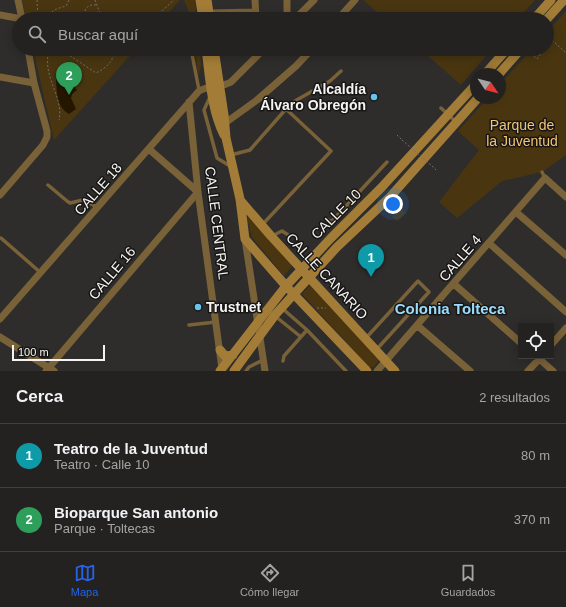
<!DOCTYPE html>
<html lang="es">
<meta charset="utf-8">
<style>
body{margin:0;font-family:Helvetica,sans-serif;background:#2f2f2d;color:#f1f3f6}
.controls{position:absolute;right:12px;bottom:12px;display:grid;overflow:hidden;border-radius:0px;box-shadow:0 2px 10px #0003}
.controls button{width:36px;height:36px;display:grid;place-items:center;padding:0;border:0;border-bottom:1px solid #403f3e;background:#232220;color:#f1f3f6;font:20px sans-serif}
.compass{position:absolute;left:470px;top:68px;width:36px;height:36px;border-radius:50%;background:#232220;box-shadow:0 2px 10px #0003;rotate:125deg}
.scale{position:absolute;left:12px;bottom:10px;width:93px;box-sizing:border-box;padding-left:4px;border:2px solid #f5f4f2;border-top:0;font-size:11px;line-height:14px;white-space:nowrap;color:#f5f4f2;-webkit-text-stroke:3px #171615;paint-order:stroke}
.you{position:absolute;left:393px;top:204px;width:14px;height:14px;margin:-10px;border:3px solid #fff;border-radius:50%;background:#1a73e8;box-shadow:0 0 0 6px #1a73e833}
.badge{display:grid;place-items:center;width:26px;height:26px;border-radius:50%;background:#2563eb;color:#fff;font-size:13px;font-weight:700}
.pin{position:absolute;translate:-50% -33px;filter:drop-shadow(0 1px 2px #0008)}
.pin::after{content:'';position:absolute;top:21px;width:14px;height:12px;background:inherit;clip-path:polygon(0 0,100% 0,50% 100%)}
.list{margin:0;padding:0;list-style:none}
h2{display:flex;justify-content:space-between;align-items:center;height:52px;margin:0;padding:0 16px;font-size:17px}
h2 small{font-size:13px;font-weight:400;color:#a3a4a5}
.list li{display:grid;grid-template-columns:26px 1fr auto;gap:12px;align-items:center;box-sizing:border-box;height:64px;padding:0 16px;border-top:1px solid #403f3e}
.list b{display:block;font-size:15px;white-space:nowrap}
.list p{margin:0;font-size:13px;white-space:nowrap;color:#a3a4a5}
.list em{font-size:13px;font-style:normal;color:#a3a4a5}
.icon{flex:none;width:22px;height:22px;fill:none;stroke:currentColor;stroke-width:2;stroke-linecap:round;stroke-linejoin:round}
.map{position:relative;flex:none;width:566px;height:371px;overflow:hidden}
.search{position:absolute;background:#232220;box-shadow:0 2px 10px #0003;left:12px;right:12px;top:12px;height:44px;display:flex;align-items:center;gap:10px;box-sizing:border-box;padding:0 14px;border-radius:22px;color:#a3a4a5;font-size:15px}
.sheet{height:180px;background:#232220}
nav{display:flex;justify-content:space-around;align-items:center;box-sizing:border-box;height:56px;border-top:1px solid #403f3e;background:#232220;font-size:11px;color:#a3a4a5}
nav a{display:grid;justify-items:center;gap:2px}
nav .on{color:#2563eb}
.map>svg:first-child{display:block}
.green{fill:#493611}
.water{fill:#251600}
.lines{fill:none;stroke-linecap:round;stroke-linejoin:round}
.path{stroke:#706e6c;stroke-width:1;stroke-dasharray:2 2;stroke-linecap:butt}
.lane{stroke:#796138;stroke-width:3.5}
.street{stroke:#796138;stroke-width:7}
.secondary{stroke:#a37d38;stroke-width:9}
.path-bridge{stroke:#706e6c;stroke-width:1;stroke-dasharray:2 2;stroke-linecap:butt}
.poi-dot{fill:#67c4ef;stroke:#171615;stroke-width:1.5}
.labels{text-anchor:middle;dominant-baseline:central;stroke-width:3;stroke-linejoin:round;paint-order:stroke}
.poi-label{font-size:14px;font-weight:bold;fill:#f5f4f2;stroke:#171615;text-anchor:end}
.park-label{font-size:14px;fill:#f3c472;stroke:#171615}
.street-label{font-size:14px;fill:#f5f4f2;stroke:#171615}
.neighbourhood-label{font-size:15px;font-weight:bold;fill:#9adcfc;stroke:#171615}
</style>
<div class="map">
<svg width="566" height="371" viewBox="0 0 566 371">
<rect width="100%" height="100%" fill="#2f2d2b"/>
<!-- green -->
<path class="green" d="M22 0H180L163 19H26Z
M184 0H195L197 19H192Z
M363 0H535L518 19H385Z
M566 11V155L542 172 502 181 457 218 439 202 479 150 458 131 488 98H500V84L532 49H547V32Z
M33 49H136L54 140Z
M195 49H200L201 66 198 75Z
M420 49H492L461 85Z
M400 208 406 212 398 221 392 217Z
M250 216 294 264 284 276 252 237 247 219Z
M312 283 380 359 374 367H369L302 294Z"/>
<!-- water -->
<path class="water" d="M56 79 69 81 77 90 72 94 71 98 76 109 69 114C56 106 57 93 56 79Z"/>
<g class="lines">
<!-- path -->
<path class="path" d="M37 0 38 19
M95 0 102 19
M48 19C51 9 57 9 66 6L69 0
M85 19C83 9 87 4 97 5
M153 19 174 0
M552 40 566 53
M48 49C48 55 47 62 48 68 50 84 63 103 59 120
M60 49 96 73C108 67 112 62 116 49
M528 51 537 59 542 52
M397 135 402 140
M432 166 436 170
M317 308H326"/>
<!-- lane -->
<path class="lane" d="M191 49 199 90
M210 97 204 110 217 158 230 166
M441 108 456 122
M231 155 250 150 286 109 295 101 330 81 341 71
M542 172 545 178
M48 185 67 201 70 203 83 200 97 207
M326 219 331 221 333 220 387 162
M262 225 331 151 286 109
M272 236 282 231 290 236
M1 238 41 273
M283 309 307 330 346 371
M275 316 301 337
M189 325 216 322
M366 338 418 281 429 292 376 350
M283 361 284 356 307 330
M246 371 249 367 263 360"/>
<!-- street -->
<path class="street" d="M18 0 22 19
M255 0 256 19
M209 13 255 12
M0 15 22 19
M287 19V0
M295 19 314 0
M338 19 355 0
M0 77 34 83
M189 102 198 192 222 369
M221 126 257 100 296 66 312 49
M150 150 198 192
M0 195 43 145 47 137V131L34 83 28 49
M516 212 566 255
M245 239 265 371
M489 243 566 312
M454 284 521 343
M0 319 199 91C209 85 221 88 231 82L264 49
M418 326 470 371
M0 337 54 371
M551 345 566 328
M536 356 553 371
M46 371 198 192
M377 371 545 178 566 197
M528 371 542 356"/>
<!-- secondary -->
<path class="secondary" d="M200 0 203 19
M207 0 210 19
M534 19 551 0
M547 19 564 0
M206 49C210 78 211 109 224 135
M214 49 224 115 226 138 240 199 245 239 286 286 367 371
M485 74 507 49
M499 74 521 49
M240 200 271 236 395 371
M220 350 225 356 233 355
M220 371 286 286 331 238 381 188 476 84
M234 371 275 315 294 294 337 247 390 197 478 98"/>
<!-- path-bridge -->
<path class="path-bridge" d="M402 140 432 166"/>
</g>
<!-- markers -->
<g class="poi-dot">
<circle cx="374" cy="97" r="4"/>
<circle cx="198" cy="307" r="4"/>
</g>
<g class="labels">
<!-- poi labels -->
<g class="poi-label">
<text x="366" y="89">Alcaldía<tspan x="366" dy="16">Álvaro Obregón</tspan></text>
<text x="206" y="307" text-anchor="start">Trustnet</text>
</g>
<!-- park labels -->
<g class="park-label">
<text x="522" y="125">Parque de<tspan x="522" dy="16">la Juventud</tspan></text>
</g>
<!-- street labels -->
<g class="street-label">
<text transform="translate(98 189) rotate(-49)">CALLE 18</text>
<text transform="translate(336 214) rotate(-45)">CALLE 10</text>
<text transform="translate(217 223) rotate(83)">CALLE CENTRAL</text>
<text transform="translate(460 258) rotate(-49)">CALLE 4</text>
<text transform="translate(112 273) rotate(-50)">CALLE 16</text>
<text transform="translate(327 276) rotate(47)">CALLE CANARIO</text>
</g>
<!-- neighbourhood labels -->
<g class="neighbourhood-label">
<text x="450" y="308">Colonia Tolteca</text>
</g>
</g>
</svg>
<div class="controls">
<button><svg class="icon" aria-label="locate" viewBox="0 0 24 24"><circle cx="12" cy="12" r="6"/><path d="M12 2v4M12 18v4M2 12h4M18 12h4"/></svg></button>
</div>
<svg class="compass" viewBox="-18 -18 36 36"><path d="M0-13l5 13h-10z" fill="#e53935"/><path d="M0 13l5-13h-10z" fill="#a3a4a5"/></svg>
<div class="scale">100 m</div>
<div class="you"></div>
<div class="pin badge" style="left:371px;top:277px;background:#0f9aa8">1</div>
<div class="pin badge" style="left:69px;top:95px;background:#2e9e5b">2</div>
<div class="search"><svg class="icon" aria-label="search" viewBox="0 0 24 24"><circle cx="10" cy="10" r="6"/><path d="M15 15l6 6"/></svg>Buscar aquí</div>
</div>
<section class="sheet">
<h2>Cerca<small>2 resultados</small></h2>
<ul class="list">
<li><span class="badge" style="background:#0f9aa8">1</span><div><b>Teatro de la Juventud</b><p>Teatro · Calle 10</p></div><em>80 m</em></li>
<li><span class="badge" style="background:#2e9e5b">2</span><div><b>Bioparque San antonio</b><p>Parque · Toltecas</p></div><em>370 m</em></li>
</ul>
</section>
<nav>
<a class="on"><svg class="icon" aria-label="map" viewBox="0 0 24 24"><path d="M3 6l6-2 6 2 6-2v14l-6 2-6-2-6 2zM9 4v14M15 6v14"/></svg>Mapa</a>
<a><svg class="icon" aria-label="directions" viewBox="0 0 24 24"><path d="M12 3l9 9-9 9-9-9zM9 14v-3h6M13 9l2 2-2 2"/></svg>Cómo llegar</a>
<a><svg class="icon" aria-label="saved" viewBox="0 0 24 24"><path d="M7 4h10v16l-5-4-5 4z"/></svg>Guardados</a>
</nav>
